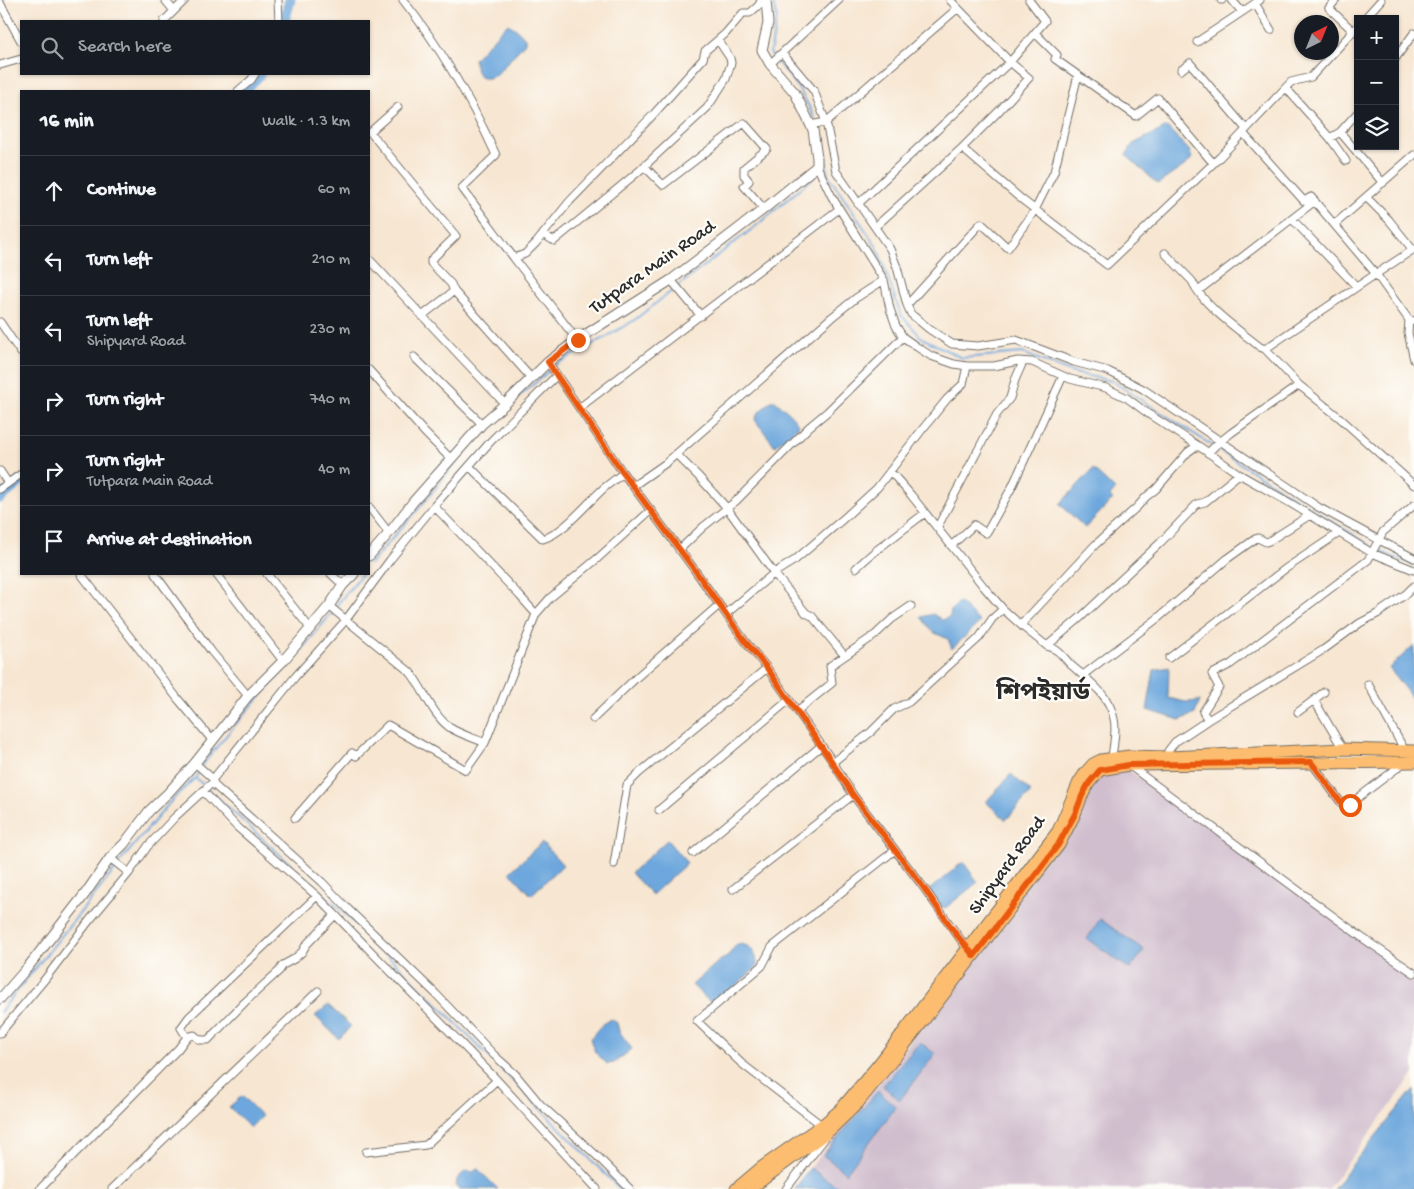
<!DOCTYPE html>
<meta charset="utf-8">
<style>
body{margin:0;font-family:"Gochi Hand","Noto Sans Bengali",sans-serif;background:#20242c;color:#f1f3f6}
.controls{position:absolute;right:15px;top:15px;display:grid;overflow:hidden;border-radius:0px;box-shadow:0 1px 4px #0004}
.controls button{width:45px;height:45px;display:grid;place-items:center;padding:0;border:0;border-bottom:1px solid #363941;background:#171b24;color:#f1f3f6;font:25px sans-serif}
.compass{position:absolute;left:1294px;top:15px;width:45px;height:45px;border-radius:50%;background:#171b24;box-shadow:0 1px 4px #0004;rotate:43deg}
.stop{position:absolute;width:15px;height:15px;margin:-11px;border:4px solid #ea580c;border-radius:50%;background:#fff}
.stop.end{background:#ea580c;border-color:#fff;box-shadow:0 1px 5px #0008}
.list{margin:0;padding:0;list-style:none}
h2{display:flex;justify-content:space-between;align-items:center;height:65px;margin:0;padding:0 20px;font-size:21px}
h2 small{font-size:16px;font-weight:400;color:#9ea1a6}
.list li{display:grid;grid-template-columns:32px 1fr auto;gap:15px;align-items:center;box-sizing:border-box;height:70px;padding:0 20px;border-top:1px solid #363941}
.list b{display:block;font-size:19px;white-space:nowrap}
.list p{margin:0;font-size:16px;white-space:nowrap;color:#9ea1a6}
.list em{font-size:16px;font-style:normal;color:#9ea1a6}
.icon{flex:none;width:28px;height:28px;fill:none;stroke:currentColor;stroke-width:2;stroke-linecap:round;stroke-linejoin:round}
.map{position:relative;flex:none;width:1414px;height:1189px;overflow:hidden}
.search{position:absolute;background:#171b24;box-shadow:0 1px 4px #0004;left:20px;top:20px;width:350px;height:55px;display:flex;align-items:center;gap:12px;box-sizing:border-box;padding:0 18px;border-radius:0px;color:#9ea1a6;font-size:19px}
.panel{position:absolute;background:#171b24;box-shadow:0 1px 4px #0004;left:20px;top:90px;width:350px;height:485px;border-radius:0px}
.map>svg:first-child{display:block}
.industrial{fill:#d0bdcd}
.water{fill:#6da7dd;stroke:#4c6984}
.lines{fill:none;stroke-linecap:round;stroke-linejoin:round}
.stream{stroke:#6da7dd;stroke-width:2}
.river{stroke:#6da7dd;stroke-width:11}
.minor-casing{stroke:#726c65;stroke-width:9}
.tertiary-casing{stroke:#726c65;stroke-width:11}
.primary-casing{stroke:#726c65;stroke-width:13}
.minor{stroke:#fff;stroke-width:7}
.tertiary{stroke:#fff;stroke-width:9}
.primary{stroke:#fcbd6f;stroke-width:11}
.route{stroke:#ea580c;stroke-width:6}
.labels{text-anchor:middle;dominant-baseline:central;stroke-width:4.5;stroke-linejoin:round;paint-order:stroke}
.street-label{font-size:19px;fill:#2b2b2b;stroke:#fdfcf7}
.district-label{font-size:24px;font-weight:bold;fill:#2b2b2b;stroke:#fdfcf7}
</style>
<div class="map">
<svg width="1414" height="1189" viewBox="0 0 1414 1189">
<rect width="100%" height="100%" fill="#fdfcf7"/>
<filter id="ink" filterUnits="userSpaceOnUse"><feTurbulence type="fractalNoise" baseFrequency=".02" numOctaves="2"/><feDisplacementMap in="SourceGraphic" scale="10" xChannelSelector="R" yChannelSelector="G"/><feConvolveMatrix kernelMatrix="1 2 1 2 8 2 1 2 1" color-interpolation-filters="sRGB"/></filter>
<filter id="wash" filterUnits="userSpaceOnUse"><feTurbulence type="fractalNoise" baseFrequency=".0096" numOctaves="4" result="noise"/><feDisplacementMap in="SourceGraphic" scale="20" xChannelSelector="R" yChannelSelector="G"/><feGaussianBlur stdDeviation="1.12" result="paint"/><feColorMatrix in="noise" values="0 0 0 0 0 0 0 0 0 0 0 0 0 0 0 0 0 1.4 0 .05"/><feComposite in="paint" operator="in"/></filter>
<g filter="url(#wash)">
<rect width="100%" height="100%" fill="#f7e6d1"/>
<!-- industrial -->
<path class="industrial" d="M1127 769 1202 822 1361 939 1414 983V1074L1328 1189H793L892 1067 1102 774Z"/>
<!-- water -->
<path class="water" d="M507 24C515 27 520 32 525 38V43L496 75 489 78H483L480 76 476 70 474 59Z
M1167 127 1189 150 1192 158 1187 164 1158 184 1126 155 1133 144Z
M771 401H775C784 409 794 415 799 426L775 446 755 420 758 413Z
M1093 469 1115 490 1110 496 1113 499 1085 528 1060 504Z
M959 602 980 622 952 649 948 639 933 632 921 617 933 614 942 620 950 617 951 610Z
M1414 645V701L1389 668Z
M1169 667 1168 698 1186 702 1200 701 1195 714 1180 720 1147 710 1154 670Z
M1011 774 1031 792 1006 820 986 802Z
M667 840 687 863 652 895 631 873Z
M542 842 563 865 531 895 510 872Z
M963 862 978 882 944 909 929 890Z
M1100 919 1144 950 1130 969 1087 939Z
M737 944C750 943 758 954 757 967L713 1005 692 985 719 961 727 957Z
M328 1005 351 1026 339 1039 315 1016Z
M612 1019 617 1023 619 1031 632 1049 614 1063 607 1064 595 1052 590 1039C598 1030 600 1023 612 1019Z
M920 1042 935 1054 900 1100 883 1086Z
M1414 1089V1189H1334L1347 1171Z
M878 1091 896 1107 846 1173 823 1155Z
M242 1096 262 1116 250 1128 229 1107Z
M477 1168 498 1189H458L456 1187 457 1179 465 1171 474 1172Z
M810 1168 841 1189H795Z"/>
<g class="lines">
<!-- stream -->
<path class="stream" d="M772 0 777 18 770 53 773 57
M776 61C793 79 807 98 815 121
M816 126 824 147 828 175 877 247 901 315 922 338 962 358 1023 353 1070 372 1112 381 1213 446
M554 366 558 363 606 337 633 321 761 222 816 175
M516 399 551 369
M1217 449 1371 546
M1377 550 1414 565
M369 565 426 500 480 433 502 412
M335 607 362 574
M202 766C242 712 292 665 333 611
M195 778 204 785
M208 789 345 914 421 988 620 1189
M119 863 172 800 195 778 200 770
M0 1012 117 867"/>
<!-- river -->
<path class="river" d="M284 21 290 0
M246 88 260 74
M0 498 21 481"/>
</g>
</g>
<g filter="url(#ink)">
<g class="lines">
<!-- minor casing -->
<g class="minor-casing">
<path id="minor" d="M165 0 174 11
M278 0 279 21
M403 0C441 48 471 100 496 155L462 188 514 258
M950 0 1010 62 1029 78 998 112 962 148 1020 198 1107 265 1220 157 1291 82 1311 77 1358 26
M1221 0H1222
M1232 0 1242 12
M1336 0 1329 8 1353 31
M0 3 21 41
M1255 3 1271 30
M1364 19 1381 0
M164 21 185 0
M1035 33 1057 55 1055 59 1136 116 1158 98 1213 163
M1197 42 1260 0
M782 53 814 91 826 122 836 171 890 249 897 267 907 305 911 314 929 329 952 344 978 346 1016 340 1074 362 1108 371 1143 389 1318 507 1379 540 1414 558
M1395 59 1414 33
M770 64 839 0
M0 65 21 59
M1181 70 1190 63 1246 129
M1286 88 1330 138 1340 132 1383 183
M238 91 251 80 255 74
M398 107 370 132 456 236 431 260V263L451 284 454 291 422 316
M810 125 826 122 958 8
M1340 132 1358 112
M1243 133 1304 201 1311 197 1376 274 1265 349
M1330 138 1346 161
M644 166 663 185 744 123 767 149 744 168V175L749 181 744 186 764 209
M817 166 832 197 884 280 890 309 896 326 903 337 917 347 931 356 954 364 967 366H994L1018 361 1032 362 1070 379 1106 388 1127 398 1150 415 1200 447 1239 474 1290 503 1372 553 1414 570
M1366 197 1389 220 1413 250
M858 204 1010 62 1045 21 1029 0
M1292 219 1357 287
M1335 224 1414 155
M875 227 962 148
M543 234 554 241 638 172 707 108 726 79 731 63 730 58 718 40
M1414 249 1376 274 1409 320 1414 321
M1165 253 1192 281C1203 306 1239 330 1260 347L1265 349 1299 385 1340 418 1414 485
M369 259 505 404
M671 280 701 316
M454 291 532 379
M1198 291 1315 201
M907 305 981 223 1008 248 1035 210 1054 172 1078 75
M1409 320 1408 333 1414 360
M0 322 21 353
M577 340 514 258 525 254 536 243 569 202 652 116 703 59 705 51 725 34 743 13H750L759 5 761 0
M414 357 482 424
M548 362 623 473 694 569 745 641 767 668 833 762 853 795 921 884 968 950
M369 370 425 433 451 459
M579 408 839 209
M1208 453 1216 445 1231 433 1299 385
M676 454 699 477 727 508 774 573 806 613 812 616 844 655
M469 466 543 539C564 533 588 502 604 488 610 483 617 478 623 473
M0 471 8 483
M890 471 911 495 984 587 1003 609 1023 627 1047 646C1058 648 1064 658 1071 665 1088 680 1110 695 1114 719 1117 731 1113 746 1112 758
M633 486 666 463 832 317 856 298 884 280
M0 489 21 474
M434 506 519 595 536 614
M369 507 389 533
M937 528 997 414 1010 398 1015 380 1023 362
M951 546 974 525 986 533 988 530 1012 487 1063 376
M679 550 703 527 736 501 809 427 827 412 903 337
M856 568 874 552 925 513
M81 574 178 699 213 741
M155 574 211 651 248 696
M216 574 283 661
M267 574 310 628
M331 574 343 585
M329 606 410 672C424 689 431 713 449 727 459 734 474 738 485 743
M726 614 774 573 795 560 843 519 877 488 921 431 947 399 963 384 967 366
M1021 625 1095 545 1137 507 1146 497 1156 489 1188 452 1195 447H1200
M1047 646 1081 617 1161 542 1197 504 1205 502 1239 474
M1169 658 1285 569 1339 533
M1083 675 1158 618 1227 559 1255 539 1258 538 1266 542 1269 541 1310 515
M1368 684 1405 751
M1324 692 1314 700 1343 749
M797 711 832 683 830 666 875 635 892 619 911 606
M1298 712 1314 700
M593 719 638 676 719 605
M1208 720 1203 712 1219 687 1212 674 1231 664 1368 560 1383 532 1414 505
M1169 757 1168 751 1175 742 1208 720 1323 650 1360 623 1377 614 1406 594 1414 586
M833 762 871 732 894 709 909 702 979 638 992 619 1003 609
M1311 762 1342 804 1346 807 1405 762
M195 763 213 779 295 677 345 621 390 560 434 506 491 441 557 375
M1130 766 1364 939 1414 973
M213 779 214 785 322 882 348 909 436 994 494 1055 515 1074 540 1104 597 1156 630 1189
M203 791 236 826 317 896 352 932 497 1080 597 1189
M659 810 789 700
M295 818 352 753 356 756 388 725 466 770 485 743 536 614 550 598 598 558 651 510
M693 853 821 746
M110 858 129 873
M614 864 627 785 639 773 767 668
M733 889 853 795
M0 1033 45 979 89 921 129 873 148 846 175 817 213 782
M187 1037 194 1035 200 1040H208L245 1002 279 971 283 965 294 959 302 952 306 945 335 915
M824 1127 741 1063 697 1021 762 966 772 947 895 850
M366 1152 426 1145 497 1080
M40 1189 178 1049 187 1037 181 1028 189 1017 317 896
M112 1189 318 991
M786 1189 825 1138"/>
</g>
<!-- tertiary casing -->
<g class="tertiary-casing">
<path id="tertiary" d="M369 556 389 533 413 502 482 424 505 404 548 362 577 340 671 280 764 209 817 166V158L813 130 795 93 770 64 762 50 768 23 766 0
M0 999 28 967 85 894 110 858 124 844 149 811 168 793 195 763 248 696 283 661 329 606 343 585 354 574"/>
</g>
<!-- primary casing -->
<g class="primary-casing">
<path id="primary" d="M736 1189 762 1167 826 1122 840 1110 878 1065 1058 831 1079 782 1085 773 1093 764 1101 760 1129 756 1169 757 1343 749 1414 751
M750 1189 830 1130 858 1103 904 1046 1059 845 1075 814 1082 796 1089 783 1100 770 1129 765 1414 762"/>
</g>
<!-- minor -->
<use href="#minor" class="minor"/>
<!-- tertiary -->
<use href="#tertiary" class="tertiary"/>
<!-- primary -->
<use href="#primary" class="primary"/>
</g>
</g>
<g class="lines" filter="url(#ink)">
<!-- route -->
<path class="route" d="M578 340 548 362 557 376 623 473 694 569 745 641 767 668 832 762 853 795 921 884 956 934 974 956 1058 845 1075 814 1082 796 1089 783 1100 770 1129 765 1311 762 1342 804 1346 807 1350 805"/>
</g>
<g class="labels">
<!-- street labels -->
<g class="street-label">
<text transform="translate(653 268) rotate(-35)">Tutpara Main Road</text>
<text transform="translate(1008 866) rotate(-54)">Shipyard Road</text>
</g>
<!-- district labels -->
<g class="district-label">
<text x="1043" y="694">শিপইয়ার্ড</text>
</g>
</g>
</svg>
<div class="controls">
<button>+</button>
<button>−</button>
<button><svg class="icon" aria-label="layers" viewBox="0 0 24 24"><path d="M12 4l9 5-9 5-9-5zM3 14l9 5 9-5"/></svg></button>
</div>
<svg class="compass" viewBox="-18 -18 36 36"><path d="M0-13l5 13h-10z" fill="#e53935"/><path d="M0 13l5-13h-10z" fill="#9ea1a6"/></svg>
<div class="stop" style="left:1350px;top:805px"></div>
<div class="stop end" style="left:578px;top:340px"></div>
<div class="search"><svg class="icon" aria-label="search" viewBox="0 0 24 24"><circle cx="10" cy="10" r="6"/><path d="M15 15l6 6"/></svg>Search here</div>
<section class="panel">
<h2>16 min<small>Walk · 1.3 km</small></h2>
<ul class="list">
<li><svg class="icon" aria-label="ahead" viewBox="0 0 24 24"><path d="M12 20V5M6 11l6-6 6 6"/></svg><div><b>Continue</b></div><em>60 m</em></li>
<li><svg class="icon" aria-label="left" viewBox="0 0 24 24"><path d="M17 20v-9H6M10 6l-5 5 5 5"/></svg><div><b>Turn left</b></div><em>210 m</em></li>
<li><svg class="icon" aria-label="left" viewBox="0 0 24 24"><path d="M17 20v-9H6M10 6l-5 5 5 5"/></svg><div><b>Turn left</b><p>Shipyard Road</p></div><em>230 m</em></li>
<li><svg class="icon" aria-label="right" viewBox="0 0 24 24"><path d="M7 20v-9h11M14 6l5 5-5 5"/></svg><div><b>Turn right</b></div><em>740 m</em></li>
<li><svg class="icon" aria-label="right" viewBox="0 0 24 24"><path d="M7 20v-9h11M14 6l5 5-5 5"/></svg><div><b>Turn right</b><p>Tutpara Main Road</p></div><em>40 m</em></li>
<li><svg class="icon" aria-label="arrive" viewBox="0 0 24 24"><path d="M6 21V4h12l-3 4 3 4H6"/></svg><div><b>Arrive at destination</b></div></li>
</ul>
</section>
</div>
